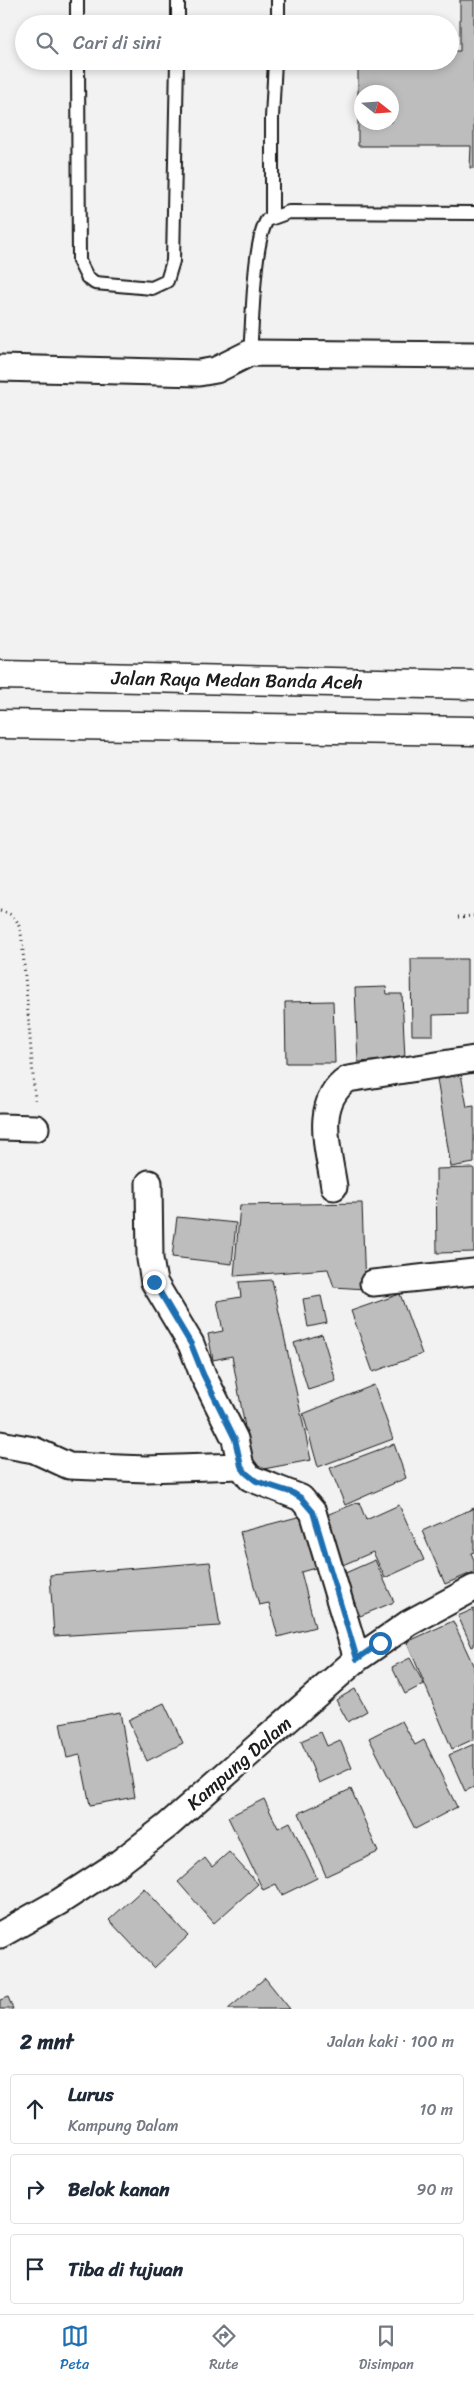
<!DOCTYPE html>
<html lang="id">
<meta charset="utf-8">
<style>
body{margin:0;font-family:Sriracha,sans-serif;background:#f6f6f7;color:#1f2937}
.compass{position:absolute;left:354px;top:85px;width:45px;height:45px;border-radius:50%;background:#fff;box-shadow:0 2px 8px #0003;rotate:107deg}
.stop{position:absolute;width:15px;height:15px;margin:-11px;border:4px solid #1f6fb2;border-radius:50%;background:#fff}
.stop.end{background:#1f6fb2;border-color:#fff;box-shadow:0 1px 5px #0008}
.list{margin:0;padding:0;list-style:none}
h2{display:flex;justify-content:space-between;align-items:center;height:65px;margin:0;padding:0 20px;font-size:21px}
h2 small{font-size:16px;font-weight:400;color:#747a83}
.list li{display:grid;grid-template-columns:32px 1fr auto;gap:15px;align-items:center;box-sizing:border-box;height:70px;margin:0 10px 10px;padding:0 10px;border:1px solid #e0e1e3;border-radius:5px}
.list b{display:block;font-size:19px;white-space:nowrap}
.list p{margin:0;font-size:16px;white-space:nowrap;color:#747a83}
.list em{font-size:16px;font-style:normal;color:#747a83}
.icon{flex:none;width:28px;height:28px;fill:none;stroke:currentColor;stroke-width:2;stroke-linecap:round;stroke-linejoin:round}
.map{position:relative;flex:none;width:474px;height:2009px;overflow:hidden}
.search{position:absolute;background:#fff;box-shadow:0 2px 8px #0003;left:15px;right:15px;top:15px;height:55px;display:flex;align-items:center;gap:12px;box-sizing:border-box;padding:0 18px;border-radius:28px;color:#747a83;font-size:19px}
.sheet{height:305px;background:#fff}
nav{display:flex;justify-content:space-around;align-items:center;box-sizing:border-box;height:70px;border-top:1px solid #e0e1e3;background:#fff;font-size:14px;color:#747a83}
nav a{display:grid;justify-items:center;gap:2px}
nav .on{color:#1f6fb2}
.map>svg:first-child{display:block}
.building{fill:#bdbdbd;stroke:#1c1c1c;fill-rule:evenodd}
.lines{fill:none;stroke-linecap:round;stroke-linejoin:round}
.service-casing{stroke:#1c1c1c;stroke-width:16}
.minor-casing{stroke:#1c1c1c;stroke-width:29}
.trunk-casing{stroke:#1c1c1c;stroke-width:31}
.path{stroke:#1c1c1c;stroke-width:3;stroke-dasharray:1 4;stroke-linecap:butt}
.service{stroke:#fff;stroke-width:12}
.minor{stroke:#fff;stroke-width:25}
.trunk{stroke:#fff;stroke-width:28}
.route{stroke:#1f6fb2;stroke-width:6}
.labels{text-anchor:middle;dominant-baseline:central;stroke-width:5;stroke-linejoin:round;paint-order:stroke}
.street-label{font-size:19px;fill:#1c1c1c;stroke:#fff}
</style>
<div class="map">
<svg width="474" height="2009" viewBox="0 0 474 2009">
<rect width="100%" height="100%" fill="#f2f2f2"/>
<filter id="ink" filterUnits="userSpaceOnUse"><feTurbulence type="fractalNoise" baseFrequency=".02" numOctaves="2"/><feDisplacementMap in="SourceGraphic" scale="10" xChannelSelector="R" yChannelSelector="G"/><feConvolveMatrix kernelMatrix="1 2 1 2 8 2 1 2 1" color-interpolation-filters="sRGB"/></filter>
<g filter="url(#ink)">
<!-- building -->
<path class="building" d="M460 0H474V168H470L471 146H358V61H450V51H460ZM362 92H392V122H362Z
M411 959H467V1014L433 1015V1035H412Z
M386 987 387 994H402L405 1059 358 1062 355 988Z
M333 1001 335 1063H286L285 1002Z
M461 1074 467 1107 474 1106V1163L451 1167 437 1079Z
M474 1168V1252L437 1253 436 1169Z
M362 1203 365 1289 334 1287 328 1269 234 1276 240 1205Z
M177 1217 236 1223 232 1264 172 1257Z
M272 1280 311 1460 253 1471 232 1356 213 1360 208 1334 223 1331 217 1301 241 1297 239 1282Z
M400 1294 422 1354 373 1372 351 1311Z
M321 1296 327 1323 308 1327 303 1299Z
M322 1334 336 1381 308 1390 294 1343Z
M374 1385 393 1439 318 1467 303 1414Z
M394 1444 406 1478 345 1505 330 1468Z
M359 1502 366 1520 399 1505 424 1560 385 1578 373 1552 338 1567 319 1518Z
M474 1508V1552L471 1553 474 1560V1572L445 1584 422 1531Z
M309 1514 322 1566 301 1572 315 1627 278 1637 269 1603 259 1605 240 1532Z
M375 1560 394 1602 360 1616 343 1574Z
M210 1562 220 1626 54 1636 50 1575Z
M474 1609V1646L472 1647 458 1616Z
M453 1621 474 1667V1739L452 1749 407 1642Z
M410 1658 424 1684 405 1694 392 1667Z
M355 1689 367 1711 348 1722 336 1700Z
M164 1703 183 1743 147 1761 128 1720Z
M120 1712 135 1797 90 1805 80 1755 67 1758 60 1723Z
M402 1721 415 1745 424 1740 457 1807 415 1829 369 1738Z
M321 1732 327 1746 340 1740 352 1768 319 1783 301 1741Z
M474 1744V1787L465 1791 449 1755Z
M351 1789 378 1852 326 1876 299 1813Z
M264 1799 278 1828 290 1822 317 1878 282 1895 276 1884 263 1890 228 1817Z
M229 1852 258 1884 214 1923 178 1882 205 1858 212 1867Z
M144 1888 188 1936 154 1968 109 1920Z
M265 1978 290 2009H228Z
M8 1997 13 2009H0V2000Z"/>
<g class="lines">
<!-- service casing -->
<g class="service-casing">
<path id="service" d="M77 0V24
M178 24V0
M278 24V0
M78 61 79 261 87 277 95 283 152 288 167 281 173 261 177 61
M272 216V118L275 61
M250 353C253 322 253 243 267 220L289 212 474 213"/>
</g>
<!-- minor casing -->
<g class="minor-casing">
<path id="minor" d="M0 368 199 373 216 370 250 353 474 355
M0 1127 36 1128
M149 1183 150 1259 154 1282 191 1344 203 1375 235 1439 241 1466 250 1478 301 1498 313 1512 357 1659
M334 1187C329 1151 312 1103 348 1079L474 1059
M373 1283 474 1272
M0 1444 34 1450 69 1466 146 1469 241 1466
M0 1935 59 1902 119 1863 167 1826 357 1659 409 1623 474 1588"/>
</g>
<!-- trunk casing -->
<g class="trunk-casing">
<path id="trunk" d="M0 675 474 685
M0 724 474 731"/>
</g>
<!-- path -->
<path class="path" d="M0 911C17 914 19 923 22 939L35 1100
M458 917 474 916"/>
<!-- service -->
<use href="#service" class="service"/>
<!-- minor -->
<use href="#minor" class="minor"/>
<!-- trunk -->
<use href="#trunk" class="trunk"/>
</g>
</g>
<g class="lines" filter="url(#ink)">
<!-- route -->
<path class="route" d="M154 1282 191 1344 203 1374 235 1439 241 1466 246 1473 256 1481 293 1493 301 1498 313 1512 357 1659 380 1643"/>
</g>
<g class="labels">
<!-- street labels -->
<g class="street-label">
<text transform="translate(237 680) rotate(1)">Jalan Raya Medan Banda Aceh</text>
<text transform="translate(239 1763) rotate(-41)">Kampung Dalam</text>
</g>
</g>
</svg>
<svg class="compass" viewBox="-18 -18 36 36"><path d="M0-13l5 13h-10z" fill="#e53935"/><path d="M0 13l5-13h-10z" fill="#747a83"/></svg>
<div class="stop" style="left:380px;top:1643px"></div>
<div class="stop end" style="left:154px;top:1282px"></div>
<div class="search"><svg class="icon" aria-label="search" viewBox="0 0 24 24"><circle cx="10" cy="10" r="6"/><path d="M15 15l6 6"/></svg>Cari di sini</div>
</div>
<section class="sheet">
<h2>2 mnt<small>Jalan kaki · 100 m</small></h2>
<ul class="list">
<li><svg class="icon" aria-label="ahead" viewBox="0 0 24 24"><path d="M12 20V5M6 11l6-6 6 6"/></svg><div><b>Lurus</b><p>Kampung Dalam</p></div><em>10 m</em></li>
<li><svg class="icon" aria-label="right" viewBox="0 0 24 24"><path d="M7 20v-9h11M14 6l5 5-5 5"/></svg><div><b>Belok kanan</b></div><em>90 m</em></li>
<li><svg class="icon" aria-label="arrive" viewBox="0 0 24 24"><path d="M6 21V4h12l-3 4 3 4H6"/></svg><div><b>Tiba di tujuan</b></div></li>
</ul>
</section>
<nav>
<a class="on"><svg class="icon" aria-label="map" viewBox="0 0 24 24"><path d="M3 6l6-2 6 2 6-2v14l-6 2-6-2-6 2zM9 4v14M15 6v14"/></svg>Peta</a>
<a><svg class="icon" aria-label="directions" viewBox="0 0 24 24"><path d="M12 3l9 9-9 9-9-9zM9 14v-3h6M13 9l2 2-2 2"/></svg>Rute</a>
<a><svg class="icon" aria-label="saved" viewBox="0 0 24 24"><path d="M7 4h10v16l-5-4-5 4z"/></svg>Disimpan</a>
</nav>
